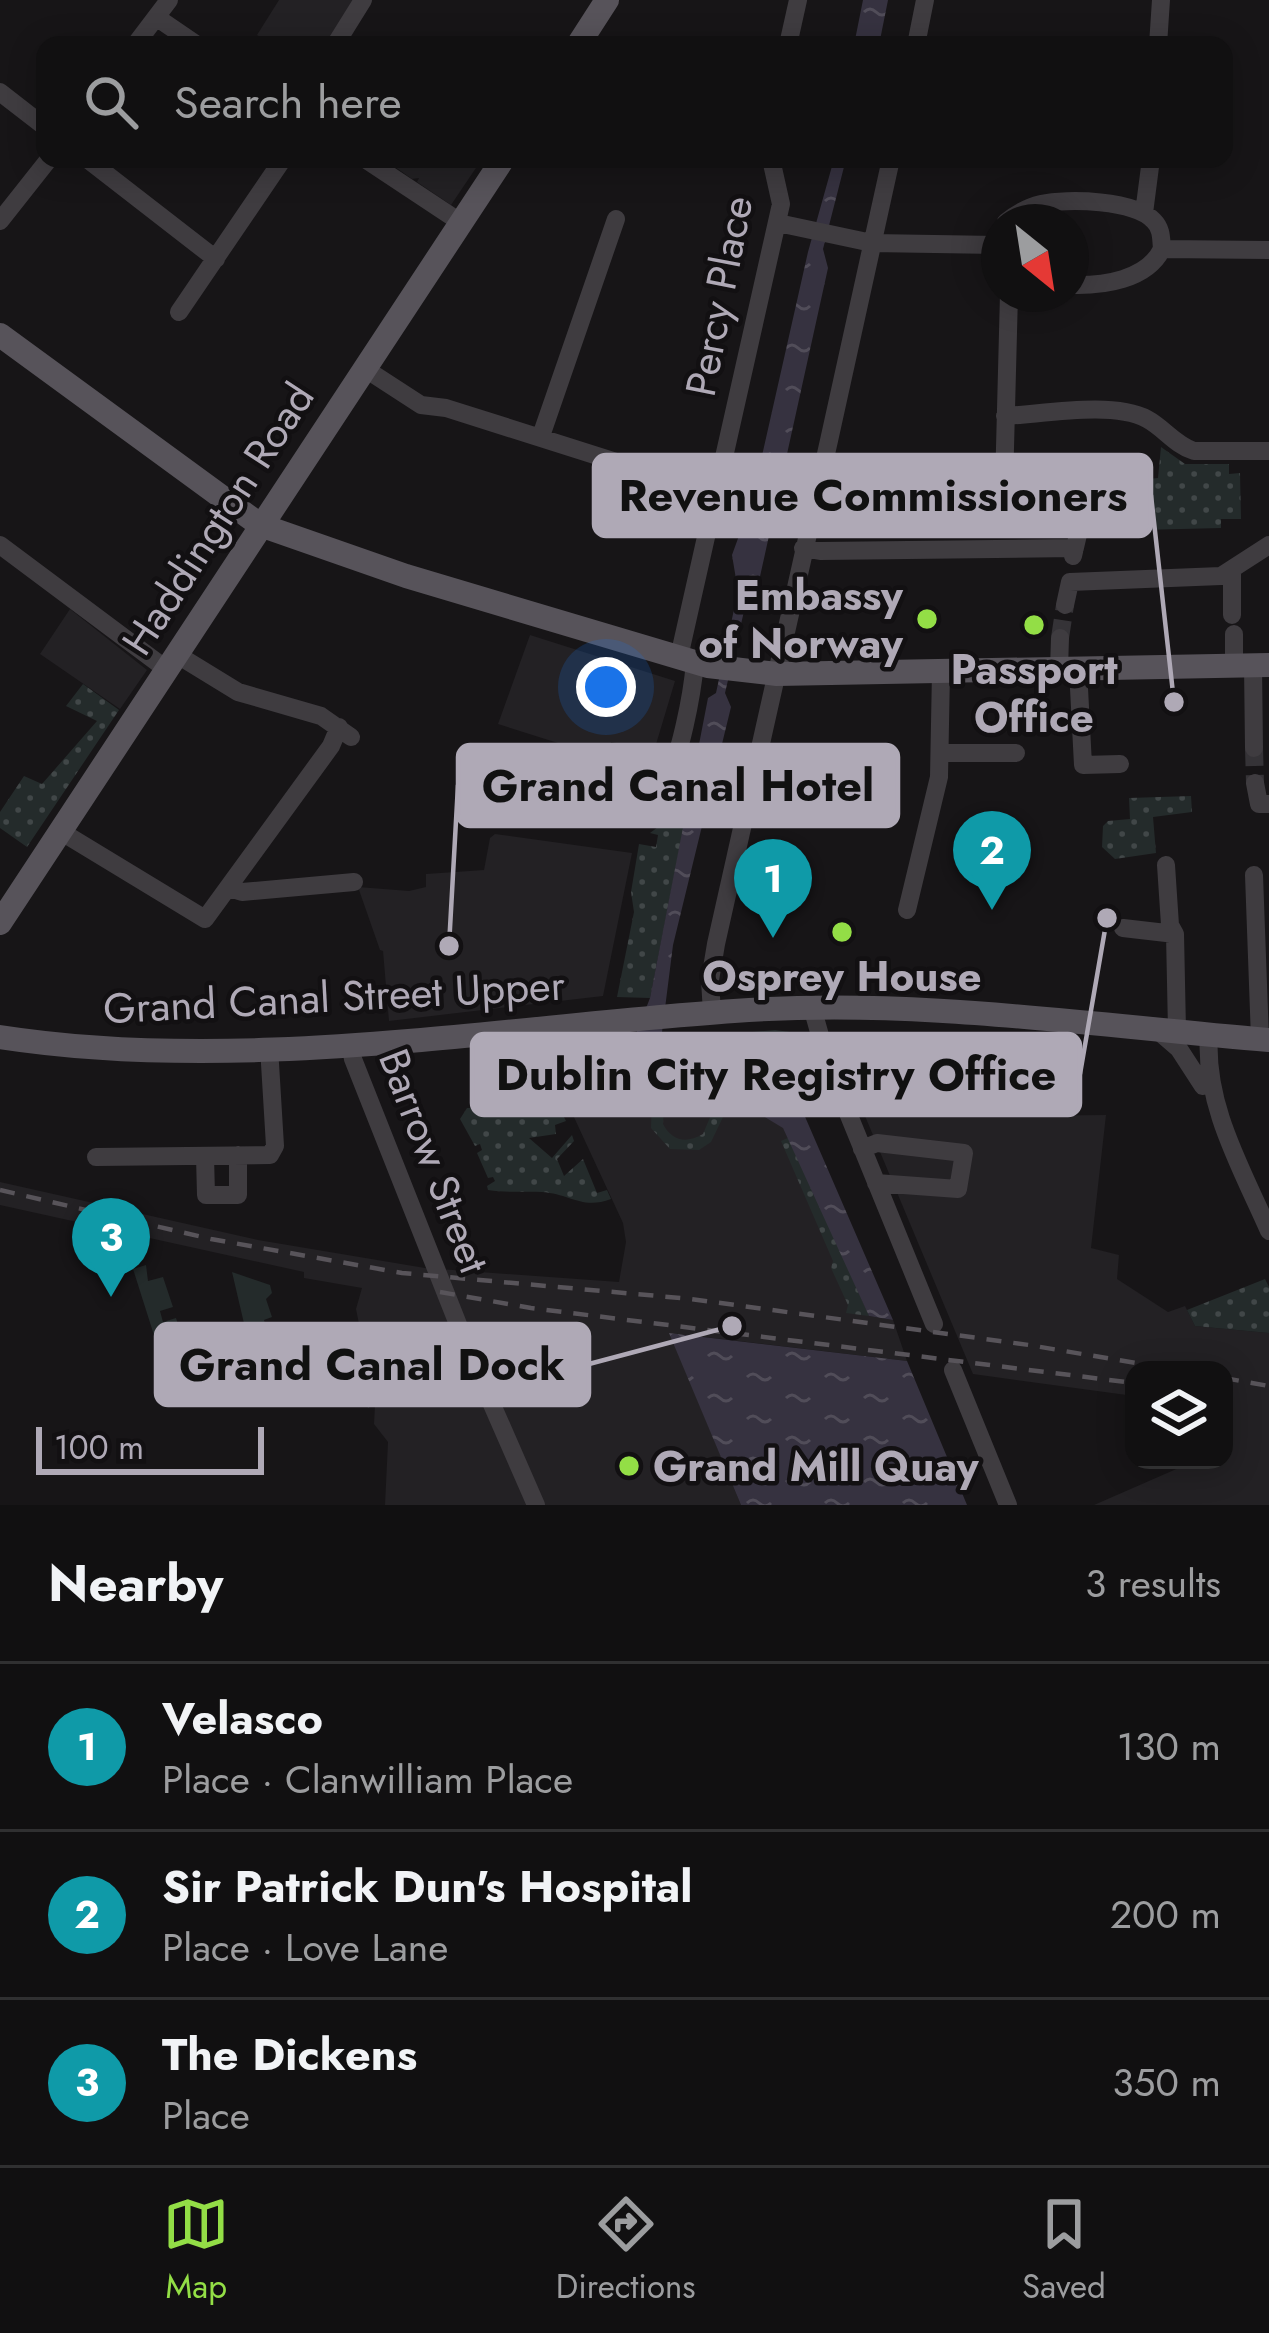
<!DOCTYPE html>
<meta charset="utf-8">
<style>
body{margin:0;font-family:Jost,sans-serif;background:#1a191a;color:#f1f3f6}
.controls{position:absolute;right:36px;bottom:36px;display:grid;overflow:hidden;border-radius:24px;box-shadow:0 6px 30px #0003}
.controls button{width:108px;height:108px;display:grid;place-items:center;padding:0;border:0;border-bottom:3px solid #303031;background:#111011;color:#f1f3f6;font:60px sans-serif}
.compass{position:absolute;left:981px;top:204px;width:108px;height:108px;border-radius:50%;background:#111011;box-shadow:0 6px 30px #0003;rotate:150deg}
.scale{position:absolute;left:36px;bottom:30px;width:228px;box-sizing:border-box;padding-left:12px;border:6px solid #afa9b6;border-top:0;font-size:33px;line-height:42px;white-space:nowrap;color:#afa9b6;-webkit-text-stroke:9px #121012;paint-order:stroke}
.you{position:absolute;left:606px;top:687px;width:42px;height:42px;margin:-30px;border:9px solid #fff;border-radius:50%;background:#1a73e8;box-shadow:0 0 0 18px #1a73e833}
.badge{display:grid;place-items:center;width:78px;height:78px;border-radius:50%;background:#93de46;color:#fff;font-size:39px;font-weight:700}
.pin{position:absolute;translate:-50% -99px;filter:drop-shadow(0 3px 6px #0008)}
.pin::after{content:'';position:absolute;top:63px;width:42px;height:36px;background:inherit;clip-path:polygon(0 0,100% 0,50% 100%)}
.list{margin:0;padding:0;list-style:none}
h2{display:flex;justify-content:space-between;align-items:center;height:156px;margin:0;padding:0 48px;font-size:51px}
h2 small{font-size:39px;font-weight:400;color:#9c9d9f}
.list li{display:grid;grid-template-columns:78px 1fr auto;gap:36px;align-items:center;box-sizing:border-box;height:168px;padding:0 48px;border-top:3px solid #303031}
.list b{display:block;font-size:45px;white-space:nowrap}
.list p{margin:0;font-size:39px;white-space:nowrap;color:#9c9d9f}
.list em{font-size:39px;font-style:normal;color:#9c9d9f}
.icon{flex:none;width:66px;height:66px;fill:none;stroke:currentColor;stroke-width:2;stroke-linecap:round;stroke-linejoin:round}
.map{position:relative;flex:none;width:1269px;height:1505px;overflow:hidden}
.search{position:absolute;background:#111011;box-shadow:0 6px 30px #0003;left:36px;right:36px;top:36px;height:132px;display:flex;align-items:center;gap:30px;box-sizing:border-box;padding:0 42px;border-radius:24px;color:#9c9d9f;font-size:45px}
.sheet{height:660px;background:#111011}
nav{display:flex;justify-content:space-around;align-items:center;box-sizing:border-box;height:168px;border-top:3px solid #303031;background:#111011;font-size:33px;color:#9c9d9f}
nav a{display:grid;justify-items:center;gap:6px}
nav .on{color:#93de46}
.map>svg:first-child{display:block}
.built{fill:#232124}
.grass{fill:url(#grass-dots)}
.garden{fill:#242b2b}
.water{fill:url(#water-ripples)}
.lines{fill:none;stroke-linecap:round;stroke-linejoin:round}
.minor-tunnel{stroke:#353337;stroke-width:18;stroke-dasharray:18 9;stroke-linecap:butt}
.minor{stroke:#3f3c40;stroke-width:18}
.major{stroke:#57535a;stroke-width:24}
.rail{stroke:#58545a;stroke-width:4.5;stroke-dasharray:15 12;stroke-linecap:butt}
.poi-dot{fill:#93de46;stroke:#121012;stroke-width:4.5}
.labels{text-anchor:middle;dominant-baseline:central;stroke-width:9;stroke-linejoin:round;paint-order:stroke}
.street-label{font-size:42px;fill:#afa9b6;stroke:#121012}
.poi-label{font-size:42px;font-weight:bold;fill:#afa9b6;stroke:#121012}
.leader{fill:none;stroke:#afa9b6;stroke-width:4.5}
.callout-dot{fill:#afa9b6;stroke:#121012;stroke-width:4.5}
.callout{fill:#afa9b6;stroke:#afa9b6;stroke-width:4.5}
.callout-label{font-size:45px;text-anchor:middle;font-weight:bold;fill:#111}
</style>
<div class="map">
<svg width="1269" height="1505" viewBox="0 0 1269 1505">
<defs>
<pattern id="grass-dots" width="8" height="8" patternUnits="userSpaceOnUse" patternTransform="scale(3)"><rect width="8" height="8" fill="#242b2b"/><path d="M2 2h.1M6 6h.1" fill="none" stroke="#414748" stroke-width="1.8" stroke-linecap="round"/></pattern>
<pattern id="water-ripples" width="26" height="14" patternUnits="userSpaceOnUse" patternTransform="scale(3)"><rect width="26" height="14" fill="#363240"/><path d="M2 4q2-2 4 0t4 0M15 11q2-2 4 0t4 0" fill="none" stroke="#514d59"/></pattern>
</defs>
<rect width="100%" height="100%" fill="#171517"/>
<!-- built -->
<path class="built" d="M279 0H355L327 45H272L257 35Z
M384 159H482L451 205 417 182 419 178 412 179Z
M70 609 147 670 120 709 40 654Z
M530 635 675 681 654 751 611 742 610 750 561 744 498 724Z
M495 834 632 853 603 996 389 1021 383 951 380 950 358 887 409 891 426 887V874L484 870 490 838Z
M633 1042 648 1083 763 1116 783 1127 869 1316 893 1320 907 1361 670 1333 741 1505H385L388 1442 374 1424 375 1405H380L384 1332 359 1324 356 1309 362 1288 304 1278V1272L0 1205V1182L258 1240 425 1268 619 1282 626 1242 623 1223 560 1087 554 1050Z
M893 1108 1011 1116 1106 1115 1091 1248 1119 1255 1117 1279 1168 1312 1185 1306 1195 1326 1269 1333V1505H1094L1197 1460H1224V1370H1134V1396L973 1374 865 1116Z"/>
<!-- grass -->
<path class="grass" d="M1161 447 1185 464H1229V474L1240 473 1241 519H1221V528L1140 530 1138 480 1158 478Z
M83 684 119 710 27 847 0 828V812L24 776 42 784 97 721 66 706Z
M668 792 690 795 650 998 617 997 634 912 631 892 639 844 656 847 658 835 650 833 658 827Z
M1191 796 1192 812 1153 817 1156 853 1115 859 1102 847 1103 826 1108 821 1130 819 1129 798Z
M775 1030 797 1033 777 1052 679 1050 661 1040Z
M546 1082 566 1121 555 1125 556 1134 529 1138 552 1158 572 1135 574 1141 557 1159 564 1176 583 1159 597 1193 607 1190 611 1199C582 1210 571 1194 542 1192 526 1191 507 1193 488 1190L487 1186 495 1181 493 1177 488 1178 477 1153 482 1150 480 1144 475 1146 460 1119 467 1108H512L513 1112 525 1111V1107H548Z
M652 1100 664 1105 663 1124C672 1141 686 1144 703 1134L711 1115 723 1117 711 1142 699 1150 670 1149 651 1128Z
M790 1137 869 1316 846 1313 848 1305 831 1268 833 1261 781 1141Z
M1265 1279 1269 1287V1333L1195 1326 1187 1310Z"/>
<!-- garden -->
<path class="garden" d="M146 1265 148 1281 163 1277 173 1307 160 1311 163 1322 176 1318 184 1343 159 1351 133 1269Z
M232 1272 270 1285 272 1293 266 1299 272 1317 264 1320 267 1330 275 1328 281 1344 273 1347 276 1357 285 1355 288 1366 262 1375 246 1332Z
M344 1339 381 1346 377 1402 368 1408Z"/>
<!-- water -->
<path class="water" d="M863 0H888L879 45H854Z
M834 159H846L823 249 828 268 759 581 748 594 725 693 731 707 673 945 661 1040 679 1050 777 1052 893 1320 869 1316 783 1128 763 1116 648 1083 633 1042 650 998 708 698 716 693 738 591 732 555 752 500 808 252Z
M669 1333 907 1361 967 1505H741Z"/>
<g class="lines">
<!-- minor-tunnel -->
<path class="minor-tunnel" d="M1060 638 1065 605
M1254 748 1255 783"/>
<!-- minor -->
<path class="minor" d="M156 17 197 45
M135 45 169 0
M335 45 363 0
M788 45 798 0
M916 45 925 0
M1158 45 1161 0
M0 92 45 127
M87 159 216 259
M365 159 460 222
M1144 213 1151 159
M0 221 49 159
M1006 222C1016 214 1028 207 1041 204 1067 198 1135 200 1154 221 1162 229 1161 239 1162 249 1147 280 1103 286 1071 285
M778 223 872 243 997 245
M1162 249 1269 250
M179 312 283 159
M364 368 421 405 446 408 629 466 717 485
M1005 416C1044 414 1113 401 1147 419 1164 428 1175 445 1194 451H1269
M541 436 616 219
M817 486 864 490 1080 486 1087 496 1073 556
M1004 486 1009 294
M0 545 166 669
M803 548 820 551 1075 548
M1232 571V615
M1065 605 1070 582 1221 576 1269 545
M1234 634V666
M176 654 238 692 321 716 351 737
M679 657 781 204 771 159
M1253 665 1254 748
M1059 669 1060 638
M1078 669 1083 765 1120 764
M942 753H1016
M1255 783 1259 804H1269
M489 787 644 808C653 802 661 798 665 788 680 755 692 698 695 662
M60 831 205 919 331 746 339 727
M1166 865 1170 925 1175 934 1177 1030
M1254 875 1260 1039
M229 888 242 892 354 882
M907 910 939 777 941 671
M1123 928 1175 934
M812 1007 828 1064 934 1324
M712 1013 710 980 716 944C775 682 834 421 891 159
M1157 1030 1179 1049 1203 1086
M1209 1035C1204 1105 1242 1169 1269 1231
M350 1043 353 1059 469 1352 536 1505
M862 1149 877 1143 964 1153 958 1189 876 1183
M205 1156 206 1195H238V1155
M96 1157 270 1155 275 1146 269 1047
M953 1370 1008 1505"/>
<!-- major -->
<path class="major" d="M578 45 607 0
M0 335 260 525 406 576 708 666 777 674 1269 665
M0 923 503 159
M0 1037C240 1074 494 1028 734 1011 916 998 1089 1025 1269 1040"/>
<!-- rail -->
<path class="rail" d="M0 1190 211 1239 402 1273 691 1299 1029 1345 1177 1370
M440 1292 531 1308 1134 1383
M1224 1378 1269 1386"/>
</g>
<!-- markers -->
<g class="poi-dot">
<circle cx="927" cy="619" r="12"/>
<circle cx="1034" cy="625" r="12"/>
<circle cx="842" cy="932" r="12"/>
<circle cx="629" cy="1466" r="12"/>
</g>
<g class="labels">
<!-- street labels -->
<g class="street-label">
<text transform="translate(719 296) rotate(-79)">Percy Place</text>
<text transform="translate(218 519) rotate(-57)">Haddington Road</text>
<text transform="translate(334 997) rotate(-3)">Grand Canal Street Upper</text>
<text transform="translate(434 1161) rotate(69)">Barrow Street</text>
</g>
<!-- poi labels -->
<g class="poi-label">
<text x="903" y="595" text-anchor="end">Embassy<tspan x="903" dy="48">of Norway</tspan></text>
<text x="1034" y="669">Passport<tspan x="1034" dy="48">Office</tspan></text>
<text x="842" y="976">Osprey House</text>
<text x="653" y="1466" text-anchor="start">Grand Mill Quay</text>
</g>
</g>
<!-- callouts -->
<path class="leader" d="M1174 702L1151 495M449 946L458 785M1107 918L1080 1074M732 1326L589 1364"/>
<g class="callout-dot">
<circle cx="1174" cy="702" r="12"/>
<circle cx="449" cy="946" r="12"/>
<circle cx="1107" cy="918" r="12"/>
<circle cx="732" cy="1326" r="12"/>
</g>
<g class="callout">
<rect x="594" y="455" width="557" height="81" rx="12"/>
<rect x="458" y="745" width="440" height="81" rx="12"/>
<rect x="472" y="1034" width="608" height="81" rx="12"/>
<rect x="156" y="1324" width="433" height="81" rx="12"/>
</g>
<g class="callout-label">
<text x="873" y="511">Revenue Commissioners</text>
<text x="678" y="801">Grand Canal Hotel</text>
<text x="776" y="1090">Dublin City Registry Office</text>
<text x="372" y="1380">Grand Canal Dock</text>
</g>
</svg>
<div class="controls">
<button><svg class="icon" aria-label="layers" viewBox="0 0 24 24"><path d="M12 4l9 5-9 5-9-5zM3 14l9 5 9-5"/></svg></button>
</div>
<svg class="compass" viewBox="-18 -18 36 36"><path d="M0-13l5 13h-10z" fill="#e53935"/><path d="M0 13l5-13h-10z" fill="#9c9d9f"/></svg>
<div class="scale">100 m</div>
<div class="you"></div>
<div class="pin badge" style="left:773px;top:938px;background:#0f9aa8">1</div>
<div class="pin badge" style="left:992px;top:910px;background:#0f9aa8">2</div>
<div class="pin badge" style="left:111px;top:1297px;background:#0f9aa8">3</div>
<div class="search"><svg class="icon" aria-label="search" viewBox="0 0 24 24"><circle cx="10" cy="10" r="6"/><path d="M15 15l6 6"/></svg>Search here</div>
</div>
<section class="sheet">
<h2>Nearby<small>3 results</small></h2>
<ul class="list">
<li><span class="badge" style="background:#0f9aa8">1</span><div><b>Velasco</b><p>Place · Clanwilliam Place</p></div><em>130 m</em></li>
<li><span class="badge" style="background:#0f9aa8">2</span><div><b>Sir Patrick Dun's Hospital</b><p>Place · Love Lane</p></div><em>200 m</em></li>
<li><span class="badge" style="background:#0f9aa8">3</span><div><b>The Dickens</b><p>Place</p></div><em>350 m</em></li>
</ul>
</section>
<nav>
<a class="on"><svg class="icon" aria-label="map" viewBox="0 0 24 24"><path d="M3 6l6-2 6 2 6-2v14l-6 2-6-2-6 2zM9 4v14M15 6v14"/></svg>Map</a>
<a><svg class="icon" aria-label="directions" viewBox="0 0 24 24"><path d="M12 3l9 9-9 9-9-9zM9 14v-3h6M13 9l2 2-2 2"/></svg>Directions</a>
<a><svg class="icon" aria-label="saved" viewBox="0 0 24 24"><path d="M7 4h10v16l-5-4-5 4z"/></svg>Saved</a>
</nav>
